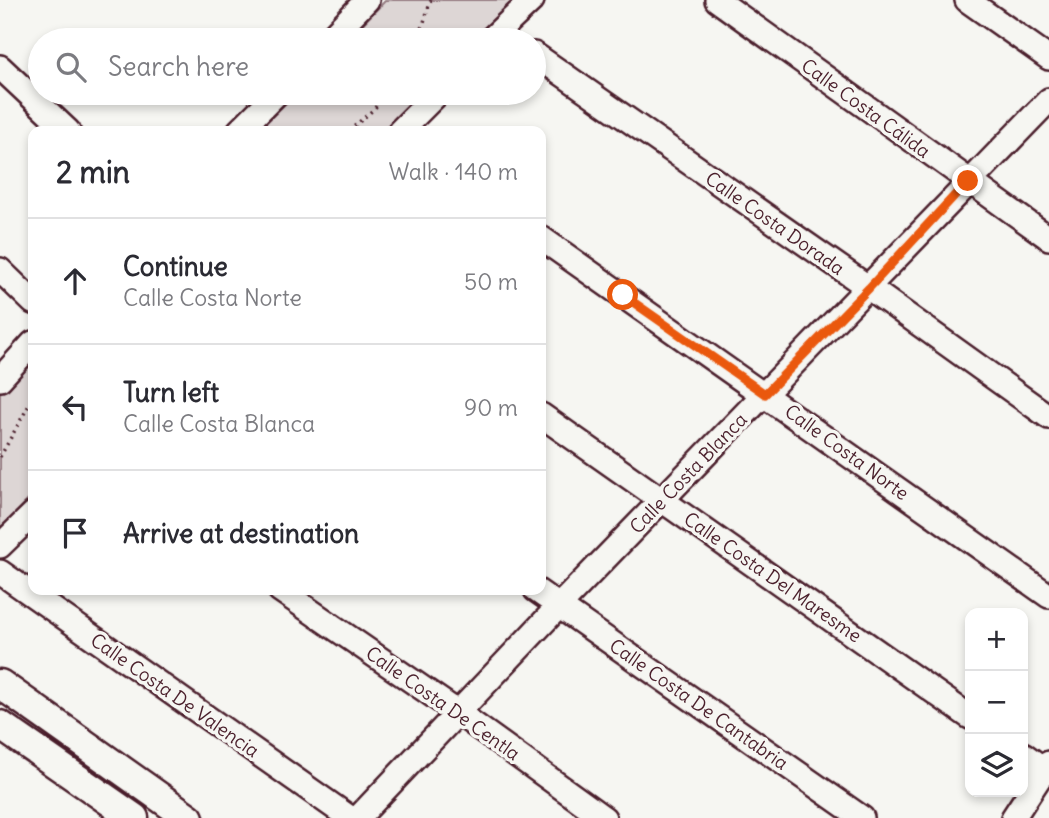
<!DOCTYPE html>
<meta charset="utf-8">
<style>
body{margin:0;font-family:Delius,sans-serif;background:#f7f7f7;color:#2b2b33}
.controls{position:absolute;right:21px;bottom:21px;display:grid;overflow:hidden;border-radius:14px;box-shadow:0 4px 10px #0003}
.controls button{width:63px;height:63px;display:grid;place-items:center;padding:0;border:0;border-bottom:2px solid #e1e1e2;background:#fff;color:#2b2b33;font:35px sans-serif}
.stop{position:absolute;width:21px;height:21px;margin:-16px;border:5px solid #ea580c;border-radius:50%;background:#fff}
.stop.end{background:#ea580c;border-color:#fff;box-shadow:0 2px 7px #0008}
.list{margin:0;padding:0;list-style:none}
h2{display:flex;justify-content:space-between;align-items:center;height:91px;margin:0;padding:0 28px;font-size:30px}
h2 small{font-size:23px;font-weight:400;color:#7c7c81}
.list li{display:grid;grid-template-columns:46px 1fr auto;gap:21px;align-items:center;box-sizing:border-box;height:126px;padding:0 28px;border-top:2px solid #e1e1e2}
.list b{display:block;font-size:26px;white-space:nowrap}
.list p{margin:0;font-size:23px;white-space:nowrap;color:#7c7c81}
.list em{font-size:23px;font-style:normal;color:#7c7c81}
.icon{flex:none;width:38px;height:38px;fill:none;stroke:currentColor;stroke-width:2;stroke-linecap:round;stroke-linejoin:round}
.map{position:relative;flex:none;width:1049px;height:818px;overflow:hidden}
.search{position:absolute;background:#fff;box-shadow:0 4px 10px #0003;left:28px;top:28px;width:518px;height:77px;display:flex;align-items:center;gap:18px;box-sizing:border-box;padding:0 24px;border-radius:38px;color:#7c7c81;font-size:26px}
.panel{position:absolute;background:#fff;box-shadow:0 4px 10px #0003;left:28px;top:126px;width:518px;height:469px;border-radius:14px}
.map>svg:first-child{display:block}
.green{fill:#ddd6d5;stroke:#947a80;stroke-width:2}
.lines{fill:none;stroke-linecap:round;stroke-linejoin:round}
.minor-casing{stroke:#4a1f2b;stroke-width:28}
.major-casing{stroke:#4a1f2b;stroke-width:33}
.path{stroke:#4a1f2b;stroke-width:3.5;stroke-dasharray:2 5;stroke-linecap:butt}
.minor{stroke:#f6f6f2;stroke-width:23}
.major{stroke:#f6f6f2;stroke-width:28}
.route{stroke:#ea580c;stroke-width:9}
.labels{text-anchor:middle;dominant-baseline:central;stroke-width:7;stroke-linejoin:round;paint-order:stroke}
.street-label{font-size:19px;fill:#4a1f2b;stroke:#f6f6f2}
</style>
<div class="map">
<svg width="1049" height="818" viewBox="0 0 1049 818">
<rect width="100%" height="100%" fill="#f6f6f2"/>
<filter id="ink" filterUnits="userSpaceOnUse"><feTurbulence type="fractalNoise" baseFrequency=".0143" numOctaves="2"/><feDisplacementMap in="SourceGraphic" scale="14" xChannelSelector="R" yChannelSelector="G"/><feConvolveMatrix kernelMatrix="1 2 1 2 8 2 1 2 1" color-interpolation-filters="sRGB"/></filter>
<g filter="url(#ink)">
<!-- green -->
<path class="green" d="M386 0H516L478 40H347Z
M296 93H428L391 131H258Z
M33 358V495L0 529V393Z"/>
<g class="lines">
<!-- minor casing -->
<g class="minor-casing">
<path id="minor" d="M717 0 1049 238
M967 0 1049 58
M328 40 367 0
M490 40 532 0
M534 54 869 288 1049 417
M0 67 68 131
M239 131 277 93
M400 131 438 93
M541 238 1049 596
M0 270 33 302
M0 379 33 343
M541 415 970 717
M0 546 33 514
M0 572 350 818
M280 590 457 712 604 818
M536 590 862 818
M1023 754 1049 773
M358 818 559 606 1049 100
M1013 818 1049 763"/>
</g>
<!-- major casing -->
<g class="major-casing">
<path id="major" d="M0 684 189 818
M0 725 134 818"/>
</g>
<!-- path -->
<path class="path" d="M414 40 423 25 431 0
M349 131 375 108 384 93
M0 457 33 398"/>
<!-- minor -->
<use href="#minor" class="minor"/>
<!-- major -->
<use href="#major" class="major"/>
</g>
</g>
<g class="lines" filter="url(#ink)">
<!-- route -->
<path class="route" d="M623 295 765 394 869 288 968 181"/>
</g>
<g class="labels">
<!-- street labels -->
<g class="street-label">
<text transform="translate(866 108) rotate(36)">Calle Costa Cálida</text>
<text transform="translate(775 223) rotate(35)">Calle Costa Dorada</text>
<text transform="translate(847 452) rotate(36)">Calle Costa Norte</text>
<text transform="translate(688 473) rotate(-46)">Calle Costa Blanca</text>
<text transform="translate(773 577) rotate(35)">Calle Costa Del Maresme</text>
<text transform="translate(175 695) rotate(35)">Calle Costa De Valencia</text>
<text transform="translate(443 703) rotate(35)">Calle Costa De Centla</text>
<text transform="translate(699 704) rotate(35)">Calle Costa De Cantabria</text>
</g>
</g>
</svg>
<div class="controls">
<button>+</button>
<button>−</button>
<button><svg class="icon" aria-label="layers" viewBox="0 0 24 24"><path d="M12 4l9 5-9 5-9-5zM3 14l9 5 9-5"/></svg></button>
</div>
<div class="stop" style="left:623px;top:295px"></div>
<div class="stop end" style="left:968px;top:181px"></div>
<div class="search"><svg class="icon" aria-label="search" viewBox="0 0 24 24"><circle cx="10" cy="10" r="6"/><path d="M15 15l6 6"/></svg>Search here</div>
<section class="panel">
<h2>2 min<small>Walk · 140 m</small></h2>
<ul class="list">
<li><svg class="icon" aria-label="ahead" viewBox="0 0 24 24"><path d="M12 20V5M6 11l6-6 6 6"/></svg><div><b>Continue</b><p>Calle Costa Norte</p></div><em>50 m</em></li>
<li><svg class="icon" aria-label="left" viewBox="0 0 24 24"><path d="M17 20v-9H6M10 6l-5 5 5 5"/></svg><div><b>Turn left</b><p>Calle Costa Blanca</p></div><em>90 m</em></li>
<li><svg class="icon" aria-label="arrive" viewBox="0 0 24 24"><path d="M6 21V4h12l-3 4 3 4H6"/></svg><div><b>Arrive at destination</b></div></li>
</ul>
</section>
</div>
